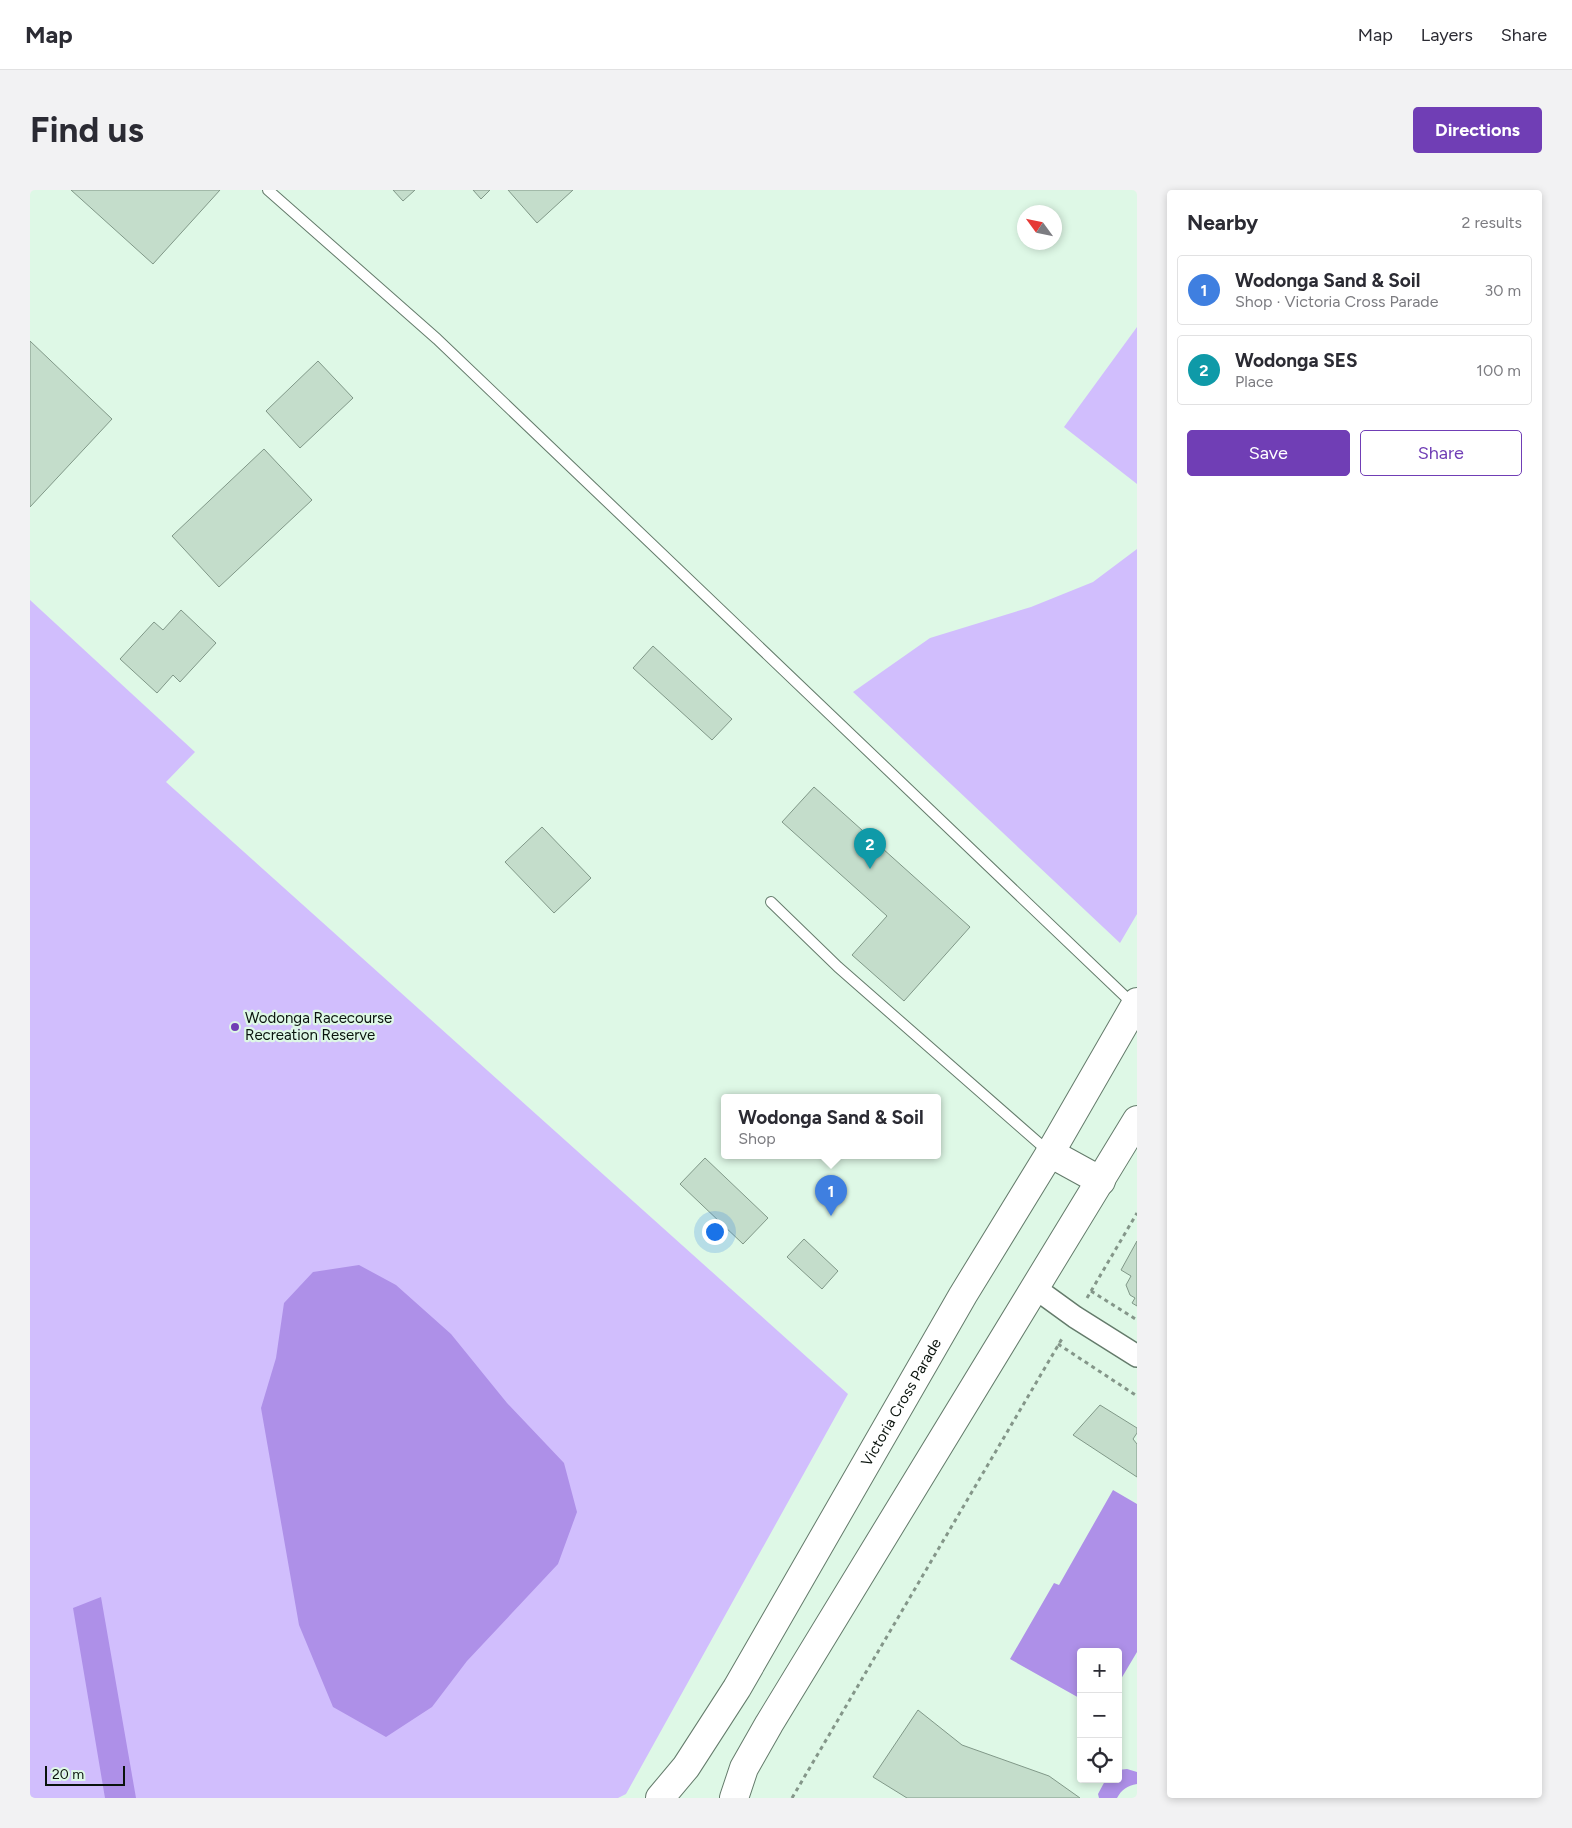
<!DOCTYPE html>
<meta charset="utf-8">
<style>
body{margin:0;font-family:Figtree,sans-serif;background:#f2f2f3;color:#2b2b33}
.controls{position:absolute;right:15px;bottom:15px;display:grid;overflow:hidden;border-radius:5px;box-shadow:0 2px 8px #0003}
.controls button{width:45px;height:45px;display:grid;place-items:center;padding:0;border:0;border-bottom:1px solid #e1e1e2;background:#fff;color:#2b2b33;font:25px sans-serif}
.compass{position:absolute;left:987px;top:15px;width:45px;height:45px;border-radius:50%;background:#fff;box-shadow:0 2px 8px #0003;rotate:303deg}
.scale{position:absolute;left:15px;bottom:12px;width:80px;box-sizing:border-box;padding-left:5px;border:2px solid #0a130d;border-top:0;font-size:14px;line-height:18px;white-space:nowrap;color:#0a130d;-webkit-text-stroke:4px #def8e6;paint-order:stroke}
.you{position:absolute;left:684px;top:1041px;width:18px;height:18px;margin:-12px;border:4px solid #fff;border-radius:50%;background:#1a73e8;box-shadow:0 0 0 8px #1a73e833}
.badge{display:grid;place-items:center;width:32px;height:32px;border-radius:50%;background:#703eb5;color:#fff;font-size:16px;font-weight:700}
.pin{position:absolute;translate:-50% -41px;filter:drop-shadow(0 1px 2px #0008)}
.pin::after{content:'';position:absolute;top:26px;width:18px;height:15px;background:inherit;clip-path:polygon(0 0,100% 0,50% 100%)}
.popup{position:absolute;left:691px;top:904px;width:220px;height:65px;box-sizing:border-box;display:grid;place-content:center;border-radius:5px;background:#fff;filter:drop-shadow(0 1px 4px #0005);font-size:16px;white-space:nowrap;color:#7c7c81}
.popup b{font-size:19px;color:#2b2b33}
.popup::after{content:'';position:absolute;left:50%;top:100%;margin-left:-10px;border:10px solid transparent;border-top-color:#fff}
.list{margin:0;padding:0;list-style:none}
h2{display:flex;justify-content:space-between;align-items:center;height:65px;margin:0;padding:0 20px;font-size:21px}
h2 small{font-size:16px;font-weight:400;color:#7c7c81}
.list li{display:grid;grid-template-columns:32px 1fr auto;gap:15px;align-items:center;box-sizing:border-box;height:70px;margin:0 10px 10px;padding:0 10px;border:1px solid #e1e1e2;border-radius:5px}
.list b{display:block;font-size:19px;white-space:nowrap}
.list p{margin:0;font-size:16px;white-space:nowrap;color:#7c7c81}
.list em{font-size:16px;font-style:normal;color:#7c7c81}
.actions{display:flex;gap:10px;padding:15px 20px}
.actions a{flex:1;padding:11px 0;border:1px solid #703eb5;border-radius:5px;text-align:center;font-size:18px;color:#703eb5}
.actions .main{background:#703eb5;color:#fff}
.icon{flex:none;width:28px;height:28px;fill:none;stroke:currentColor;stroke-width:2;stroke-linecap:round;stroke-linejoin:round}
.map{position:relative;flex:none;width:1107px;height:1608px;overflow:hidden;border-radius:5px}
header{display:flex;align-items:center;gap:30px;box-sizing:border-box;height:70px;padding:0 25px;background:#fff;border-bottom:1px solid #e1e1e2}
header strong{font-size:24px}
nav{display:flex;gap:28px;margin-inline-start:auto;font-size:18px}
.intro{display:flex;align-items:center;justify-content:space-between;box-sizing:border-box;height:120px;padding:0 30px}
h1{margin:0;font-size:35px}
.button{padding:12px 22px;border-radius:5px;background:#703eb5;color:#fff;font-size:18px;font-weight:700}
main{display:flex;gap:30px;padding:0 30px}
aside{flex:1;background:#fff;border-radius:5px;box-shadow:0 2px 8px #0003}
.map>svg:first-child{display:block}
.green{fill:#d1befd}
.water{fill:#ae90e8}
.building{fill:#c4ddcb;stroke:#809888}
.lines{fill:none;stroke-linecap:round;stroke-linejoin:round}
.service-casing{stroke:#647b6b;stroke-width:12}
.minor-casing{stroke:#647b6b;stroke-width:24}
.secondary-casing{stroke:#647b6b;stroke-width:30}
.path{stroke:#849689;stroke-width:3;stroke-dasharray:4 4;stroke-linecap:butt}
.service{stroke:#fff;stroke-width:10}
.minor{stroke:#fff;stroke-width:21}
.secondary{stroke:#fff;stroke-width:28}
.poi-dot{fill:#703eb5;stroke:#def8e6;stroke-width:2}
.labels{text-anchor:middle;dominant-baseline:central;stroke-width:4.5;stroke-linejoin:round;paint-order:stroke}
.poi-label{font-size:15px;fill:#0a130d;stroke:#def8e6;text-anchor:start}
.street-label{font-size:15px;fill:#0a130d;stroke:#def8e6}
</style>
<header>
<strong>Map</strong>
<nav><a>Map</a><a>Layers</a><a>Share</a></nav>
</header>
<div class="intro"><h1>Find us</h1><a class="button">Directions</a></div>
<main>
<div class="map">
<svg width="1107" height="1608" viewBox="0 0 1107 1608">
<rect width="100%" height="100%" fill="#def8e6"/>
<!-- green -->
<path class="green" d="M1107 137V294L1034 237Z
M1107 359V724L1090 753 823 502 900 448 1001 417 1063 392Z
M0 410 165 562 136 592 818 1204 596 1604 588 1608H0Z"/>
<!-- water -->
<path class="water" d="M329 1075 366 1095 421 1144 477 1213 534 1273 547 1322 528 1374 437 1471 402 1517 356 1547 303 1517 269 1435 231 1218 246 1168 254 1113 283 1082Z
M1083 1300 1107 1314V1462L1088 1494V1462H1051V1509L980 1469 1024 1393 1029 1395Z
M71 1407 106 1608H75L43 1418Z
M1097 1579 1107 1582V1594C1097 1596 1092 1599 1087 1608H1069L1068 1604 1076 1589H1088V1580Z"/>
<!-- building -->
<path class="building" d="M41 0H190L123 74Z
M363 0H385L373 11Z
M443 0H460L451 9Z
M478 0H543L507 33Z
M0 151 82 229 0 317Z
M288 171 323 208 270 258 236 221Z
M234 259 282 310 189 397 142 346Z
M151 420 186 453 150 492 143 485 127 503 90 469 124 432 133 440Z
M623 456 702 529 682 550 603 478Z
M784 597 940 737 874 811 822 765 857 726 752 632Z
M512 637 561 688 524 723 475 672Z
M675 968 738 1028 713 1054 650 994Z
M774 1049 808 1081 792 1099 757 1067Z
M1107 1051V1116L1102 1113 1105 1108 1100 1105 1096 1095 1101 1086 1091 1080Z
M1070 1215 1107 1238V1243L1103 1249 1107 1254V1287L1043 1245Z
M888 1520 932 1555 1019 1586 1050 1608H877L843 1587Z"/>
<g class="lines">
<!-- service casing -->
<g class="service-casing">
<path id="service" d="M238 0 407 149 1104 815
M741 712 808 777 1019 962"/>
</g>
<!-- minor casing -->
<g class="minor-casing">
<path id="minor" d="M1005 1098 1045 1127 1107 1166"/>
</g>
<!-- secondary casing -->
<g class="secondary-casing">
<g id="secondary">
<path d="M1020 963 1071 991"/>
<path id="s1" d="M630 1608 656 1577 707 1498 933 1105 1020 963 1107 812"/>
<path d="M704 1608 714 1578 739 1534 1107 930"/>
</g>
</g>
<!-- path -->
<path class="path" d="M1061 1101 1107 1130
M1057 1108 1107 1023
M1028 1154 1107 1206
M762 1608 1033 1147"/>
<!-- service -->
<use href="#service" class="service"/>
<!-- minor -->
<use href="#minor" class="minor"/>
<!-- secondary -->
<use href="#secondary" class="secondary"/>
</g>
<!-- markers -->
<circle class="poi-dot" cx="205" cy="837" r="5"/>
<g class="labels">
<!-- poi labels -->
<g class="poi-label">
<text x="215" y="828">Wodonga Racecourse<tspan x="215" dy="17">Recreation Reserve</tspan></text>
</g>
<!-- street labels -->
<g class="street-label">
<text stroke="none"><textPath href="#s1" startOffset="464">Victoria Cross Parade</textPath></text>
</g>
</g>
</svg>
<div class="controls">
<button>+</button>
<button>−</button>
<button><svg class="icon" aria-label="locate" viewBox="0 0 24 24"><circle cx="12" cy="12" r="6"/><path d="M12 2v4M12 18v4M2 12h4M18 12h4"/></svg></button>
</div>
<svg class="compass" viewBox="-18 -18 36 36"><path d="M0-13l5 13h-10z" fill="#e53935"/><path d="M0 13l5-13h-10z" fill="#7c7c81"/></svg>
<div class="scale">20 m</div>
<div class="you"></div>
<div class="pin badge" style="left:801px;top:1026px;background:#3f7fe0">1</div>
<div class="popup"><b>Wodonga Sand &amp; Soil</b>Shop</div>
<div class="pin badge" style="left:840px;top:679px;background:#0f9aa8">2</div>
</div>
<aside>
<h2>Nearby<small>2 results</small></h2>
<ul class="list">
<li><span class="badge" style="background:#3f7fe0">1</span><div><b>Wodonga Sand &amp; Soil</b><p>Shop · Victoria Cross Parade</p></div><em>30 m</em></li>
<li><span class="badge" style="background:#0f9aa8">2</span><div><b>Wodonga SES</b><p>Place</p></div><em>100 m</em></li>
</ul>
<div class="actions"><a class="main">Save</a><a>Share</a></div>
</aside>
</main>
